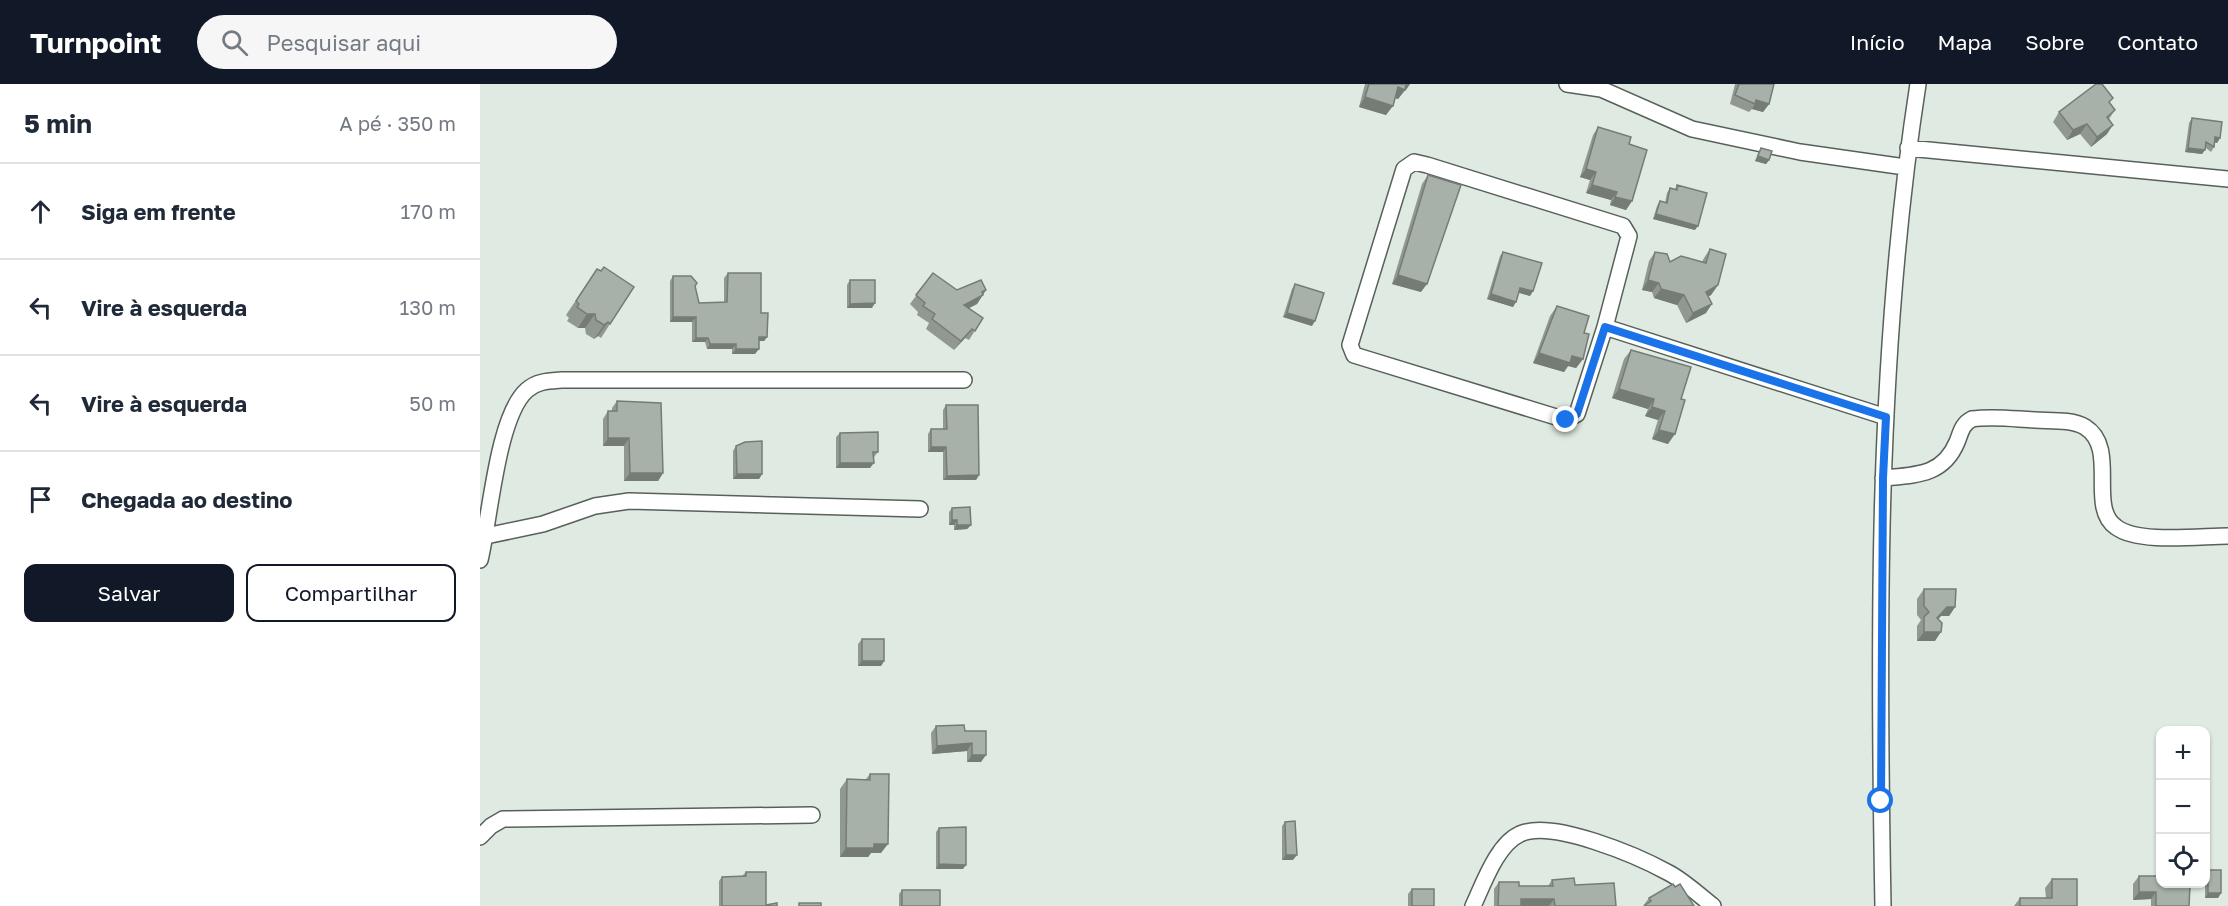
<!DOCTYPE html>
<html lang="pt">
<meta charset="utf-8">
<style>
body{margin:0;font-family:"Golos Text",sans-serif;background:#f6f6f7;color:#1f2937}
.controls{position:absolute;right:18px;bottom:18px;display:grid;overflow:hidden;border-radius:12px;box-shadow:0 2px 4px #0004}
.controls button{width:54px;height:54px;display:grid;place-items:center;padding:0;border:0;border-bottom:2px solid #e0e1e3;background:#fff;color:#1f2937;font:30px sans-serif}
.stop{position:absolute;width:18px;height:18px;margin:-14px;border:4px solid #1a73e8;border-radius:50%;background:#fff}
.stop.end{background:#1a73e8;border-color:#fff;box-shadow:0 2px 6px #0008}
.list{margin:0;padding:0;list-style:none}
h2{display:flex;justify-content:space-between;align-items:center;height:78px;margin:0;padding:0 24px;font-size:26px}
h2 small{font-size:20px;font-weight:400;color:#747a83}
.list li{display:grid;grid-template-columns:39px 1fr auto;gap:18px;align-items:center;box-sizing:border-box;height:96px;padding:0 24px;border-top:2px solid #e0e1e3}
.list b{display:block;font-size:22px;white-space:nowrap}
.list em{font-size:20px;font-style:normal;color:#747a83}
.actions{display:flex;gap:12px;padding:18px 24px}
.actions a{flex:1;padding:14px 0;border:2px solid #111827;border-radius:12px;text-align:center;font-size:21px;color:#111827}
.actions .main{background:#111827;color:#fff}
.icon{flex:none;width:33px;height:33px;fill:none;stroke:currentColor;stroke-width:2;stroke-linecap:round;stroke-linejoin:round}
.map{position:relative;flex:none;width:1748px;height:822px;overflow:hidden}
header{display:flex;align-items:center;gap:36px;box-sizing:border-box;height:84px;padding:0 30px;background:#111827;color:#fff}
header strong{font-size:28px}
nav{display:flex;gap:33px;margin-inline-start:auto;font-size:21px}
.search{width:420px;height:54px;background:#f6f6f7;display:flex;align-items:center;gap:15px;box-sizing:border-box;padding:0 21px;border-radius:33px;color:#747a83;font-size:22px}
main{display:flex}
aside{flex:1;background:#fff}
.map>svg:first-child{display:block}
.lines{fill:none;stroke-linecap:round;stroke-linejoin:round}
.minor-casing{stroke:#57615a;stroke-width:18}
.minor{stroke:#fff;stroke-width:15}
.wall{fill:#909891}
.shaded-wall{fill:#757c76}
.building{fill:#a7b1a9;stroke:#757c76;stroke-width:1.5}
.route{stroke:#1a73e8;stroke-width:8}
</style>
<header>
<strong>Turnpoint</strong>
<div class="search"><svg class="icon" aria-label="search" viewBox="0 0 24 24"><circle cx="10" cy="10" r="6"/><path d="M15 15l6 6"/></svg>Pesquisar aqui</div>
<nav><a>Início</a><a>Mapa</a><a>Sobre</a><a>Contato</a></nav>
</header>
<main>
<aside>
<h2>5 min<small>A pé · 350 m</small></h2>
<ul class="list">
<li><svg class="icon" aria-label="ahead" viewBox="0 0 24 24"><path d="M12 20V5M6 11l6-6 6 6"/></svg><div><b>Siga em frente</b></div><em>170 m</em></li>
<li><svg class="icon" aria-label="left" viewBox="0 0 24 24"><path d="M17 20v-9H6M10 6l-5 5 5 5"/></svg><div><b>Vire à esquerda</b></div><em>130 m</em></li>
<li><svg class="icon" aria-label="left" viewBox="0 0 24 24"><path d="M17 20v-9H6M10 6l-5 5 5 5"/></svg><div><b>Vire à esquerda</b></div><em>50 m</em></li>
<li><svg class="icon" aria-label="arrive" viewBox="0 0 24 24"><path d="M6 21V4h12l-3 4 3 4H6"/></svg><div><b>Chegada ao destino</b></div></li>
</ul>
<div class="actions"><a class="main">Salvar</a><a>Compartilhar</a></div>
</aside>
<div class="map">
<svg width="1748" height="822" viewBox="0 0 1748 822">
<rect width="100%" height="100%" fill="#dfeae2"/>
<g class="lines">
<!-- minor casing -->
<g class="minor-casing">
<path id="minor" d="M1087 0 1121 5 1212 45 1320 68 1425 83
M1428 64 1748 95
M1125 243 1149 152 1143 142 947 81 934 78 924 85 870 261 874 271 1086 336 1097 330 1125 243 1406 333
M1403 394C1435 391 1463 392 1477 358 1481 348 1482 340 1492 335 1513 332 1534 335 1555 336 1570 337 1592 335 1605 343 1639 364 1607 423 1636 443 1658 460 1720 452 1748 452
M6 452 63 440 115 422 149 417 440 425
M0 476C10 436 17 332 47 306 57 297 69 297 82 296H484
M0 753 11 742 23 735 332 731
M993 822C1003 801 1017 760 1040 750 1072 735 1158 772 1189 789 1204 797 1219 811 1233 822
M1403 822C1398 548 1396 271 1438 0"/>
</g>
<!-- minor -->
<use href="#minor" class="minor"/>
</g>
<!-- wall -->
<path class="wall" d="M885 0H930L918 15 915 14 906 31 879 23Z
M1255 0H1294L1289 20 1283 28 1272 25 1269 28 1250 20Z
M1630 19 1635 26 1629 35 1627 50 1611 63 1600 50 1587 56 1573 38 1579 28Z
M1712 34 1740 54 1737 59 1735 58 1734 63 1731 68 1726 64 1722 70 1705 68 1709 39Z
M1118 43 1149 60 1152 117 1146 126 1130 121 1131 116 1106 109 1110 96 1100 93 1113 51Z
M1281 64 1289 76 1286 80 1275 77 1278 69Z
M948 91 941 208 912 200 942 100Z
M1197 101 1215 146 1173 135 1177 122 1180 117 1185 119 1187 109 1190 104 1195 105Z
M1230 165 1238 201 1231 211 1229 212 1226 229 1206 239 1197 221 1174 214 1172 208 1162 206 1169 177 1175 168 1190 178H1222L1224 174Z
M1023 168 1053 207 1050 212 1039 209 1033 223 1007 215 1020 172Z
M117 185 130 240 121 254 118 252 114 255 106 250 105 244H98L87 237 89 234 86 231Z
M248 189 281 229 287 253 284 257H279L275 270H252V265H227L225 258H212V238H190V197L193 192 215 202 219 219 244 218V194Z
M453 189 477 206H506L497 220 489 224 503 234 489 256 485 254 474 266 446 245 449 239 437 231 438 228 430 220Z
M370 196 392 224H367V201Z
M815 200 832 242 803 233 812 205Z
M1077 222 1104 249 1103 275 1096 284 1088 282 1084 288 1053 279 1070 232Z
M1151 266 1201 315 1188 360 1172 355 1178 336 1165 332 1168 325 1132 314 1144 275Z
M137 317 183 389 178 397H144V362H123V335L128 327H132V324Z
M466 321 499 391 496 396H463V368H448V350L451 345H463V326Z
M360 349 398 368 394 373H393L390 384H356V353Z
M256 362 282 390 279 395H253V367Z
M472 424 491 441 487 445 474 446V441H469V428Z
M1444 505 1475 523 1469 532H1461L1458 535 1455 557H1437V542L1441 536 1437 531V515Z
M382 555 404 577 401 582H378V560Z
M456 642 485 647H506L501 678H487V667L452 670 451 649Z
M390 690 401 769H391L388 773H360V705L367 695H386Z
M805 738 813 776H802V742Z
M459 744 483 785H456V748Z
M1728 786 1741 809 1738 814H1725V790Z
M266 788 286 821 297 822H239V797L242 793 262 792Z
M1659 792 1680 800 1709 822H1671V815L1653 816V800Z
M1572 795 1597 822H1534L1540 814H1566L1565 804Z
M1072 796 1095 801 1136 822H1014V805L1019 798 1039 802H1068Z
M1195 803 1214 822H1163L1169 814Z
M932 805 954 822H928V810Z
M422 806 460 822H419V810Z"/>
<!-- shaded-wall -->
<path class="shaded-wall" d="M924 0H930L926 6 921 4Z
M918 3 925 6 918 15 912 13Z
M885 13 913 22 906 31 879 23Z
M1276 16 1289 20 1283 28 1272 25 1275 20Z
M1607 40 1600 50 1587 56 1593 46Z
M1633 41 1627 50 1611 63 1617 53Z
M1735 53 1740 54 1737 59 1732 58Z
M1708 64 1725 66 1722 70 1705 68Z
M1278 72 1289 76 1286 80 1275 77Z
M1106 85 1116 88 1110 96 1100 93Z
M1112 101 1137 108 1131 116 1106 109Z
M1135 113 1152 117 1146 126 1130 121Z
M1176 130 1218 142 1215 146 1173 135Z
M918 191 947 200 941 208 912 200Z
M1168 196 1179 199 1172 208 1162 206Z
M1238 201 1231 211 1220 217 1226 208Z
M1040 204 1053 207 1050 212 1037 208Z
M1181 205 1204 211 1197 221 1174 214Z
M506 206 497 220 477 230 484 221Z
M1011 210 1036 218 1033 223 1007 215Z
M395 219 392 224H367L370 220Z
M1232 220 1226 229 1206 239 1213 229Z
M807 229 835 237 832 242 803 233Z
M107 230H115L105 244H98Z
M193 233H216L212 238H190Z
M128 238 118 252 114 255 124 241Z
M492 245 485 254 474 266 481 257Z
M279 253H287L284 257H275Z
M216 254H228L225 258H212Z
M230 260H256L252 265H227Z
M256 265H279L275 270H252Z
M1059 269 1092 272 1103 275 1096 284 1088 282 1084 288 1053 279Z
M1139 305 1174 315 1168 325 1132 314Z
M1172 323 1185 327 1178 336 1165 332Z
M1179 346 1195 350 1188 360 1172 355Z
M128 354H149L144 362H123Z
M451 363H466L463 368H448Z
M360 379H394L390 384H356Z
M150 389H183L178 397H144Z
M257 390H282L279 395H253Z
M499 391 496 396H463L467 392Z
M472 436H477L474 441H469Z
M477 441H491L487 445 474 446Z
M1467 523H1475L1469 532H1461L1450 544 1457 534Z
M1444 548H1461L1455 557H1437Z
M382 577H404L401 582H378Z
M492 659 487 667 452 670 457 662Z
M492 671H506L501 678H487Z
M394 760H408L401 769H391L388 773H360L366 764Z
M806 771H817L813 776H802Z
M459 780 486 781 483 785H456Z
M1659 808H1676L1671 815 1653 816Z
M1728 809H1741L1738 814H1725Z
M1041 815H1074L1069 822H1037Z"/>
<!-- building -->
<path class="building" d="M889 0H926L925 6 918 3 913 22 885 13Z
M1259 0H1294L1289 20 1276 16 1275 20 1255 11Z
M1616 0H1622L1633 14 1629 18 1635 26 1627 33 1633 41 1617 53 1607 40 1593 46 1579 28Z
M1712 34 1742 38 1740 54 1735 53 1734 63 1726 58 1725 66 1708 64Z
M1118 43 1151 53 1149 60 1167 66 1152 117 1135 113 1137 108 1112 101 1116 88 1106 85Z
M1281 64 1292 67 1289 76 1278 72Z
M948 91 981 101 947 200 918 191Z
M1197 101 1227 109 1218 142 1176 130 1180 117 1187 119 1190 104 1197 106Z
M1230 165 1246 170 1238 201 1226 208 1232 220 1213 229 1204 211 1181 205 1179 199 1168 196 1175 168 1187 170 1190 178 1201 172 1226 179Z
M1023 168 1062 179 1053 207 1040 204 1036 218 1011 210Z
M124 183 154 203 130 240 128 238 124 241 116 236 115 230H107L97 223 99 220 96 217 117 185 121 187Z
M248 189H281V229H288L287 253H279V265H256V260H230L228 254H216V233H193V192H211L217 199 215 202 219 219 247 218Z
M453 189 477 206 501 196 506 206 502 208 503 211 484 221 503 234 495 247 492 245 481 257 452 235 455 230 443 222 445 219 436 211Z
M370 196H395V219L370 220Z
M815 200 844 209 835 237 807 229Z
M1077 222 1109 232 1104 249 1109 250 1103 275 1092 272 1090 279 1059 269Z
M1151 266 1211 283 1201 315 1205 316 1195 350 1179 346 1185 327 1172 323 1174 315 1139 305Z
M137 317 181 319 183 389H150L149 354H128V327H137Z
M466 321H498L499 391 467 392 466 363H451V345H467Z
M398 348V368H393L394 379H360V349Z
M282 357V390H257L256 362 265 358Z
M490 423 491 441H477V436H472V424Z
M1444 505H1476L1475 523H1467L1457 534 1462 539 1461 548H1444V533L1449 528 1444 522Z
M382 555H404V577H382Z
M484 641 485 647H506V671H492V659L457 662 456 642Z
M390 690H409L408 760H394V764H366L367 695 390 696Z
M815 737 817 771H806L805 738Z
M486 743V781L459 780V744Z
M1728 786H1741V809H1728Z
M266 788H286V821L297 819V822H242V793L266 792Z
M1659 792H1680V800H1704V802H1710L1709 822H1676V808H1659Z
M1094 794 1095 801 1134 799 1136 822H1075L1074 815H1041V822H1018L1019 798H1039V802H1073L1072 796Z
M1572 795H1597V822H1540V814H1572Z
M1193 800 1195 803 1200 800 1214 822H1166L1165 821 1171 817 1169 814Z
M932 805H954V822H932Z
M422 806H460V822H422Z
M319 819H341V822H319Z"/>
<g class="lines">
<!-- route -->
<path class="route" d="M1086 336 1097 330 1125 243 1406 333 1403 394 1401 717"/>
</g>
</svg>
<div class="controls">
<button>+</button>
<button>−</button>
<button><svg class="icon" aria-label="locate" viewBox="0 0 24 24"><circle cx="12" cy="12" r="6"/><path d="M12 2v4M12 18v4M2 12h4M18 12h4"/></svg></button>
</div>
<div class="stop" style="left:1401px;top:717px"></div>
<div class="stop end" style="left:1086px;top:336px"></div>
</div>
</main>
